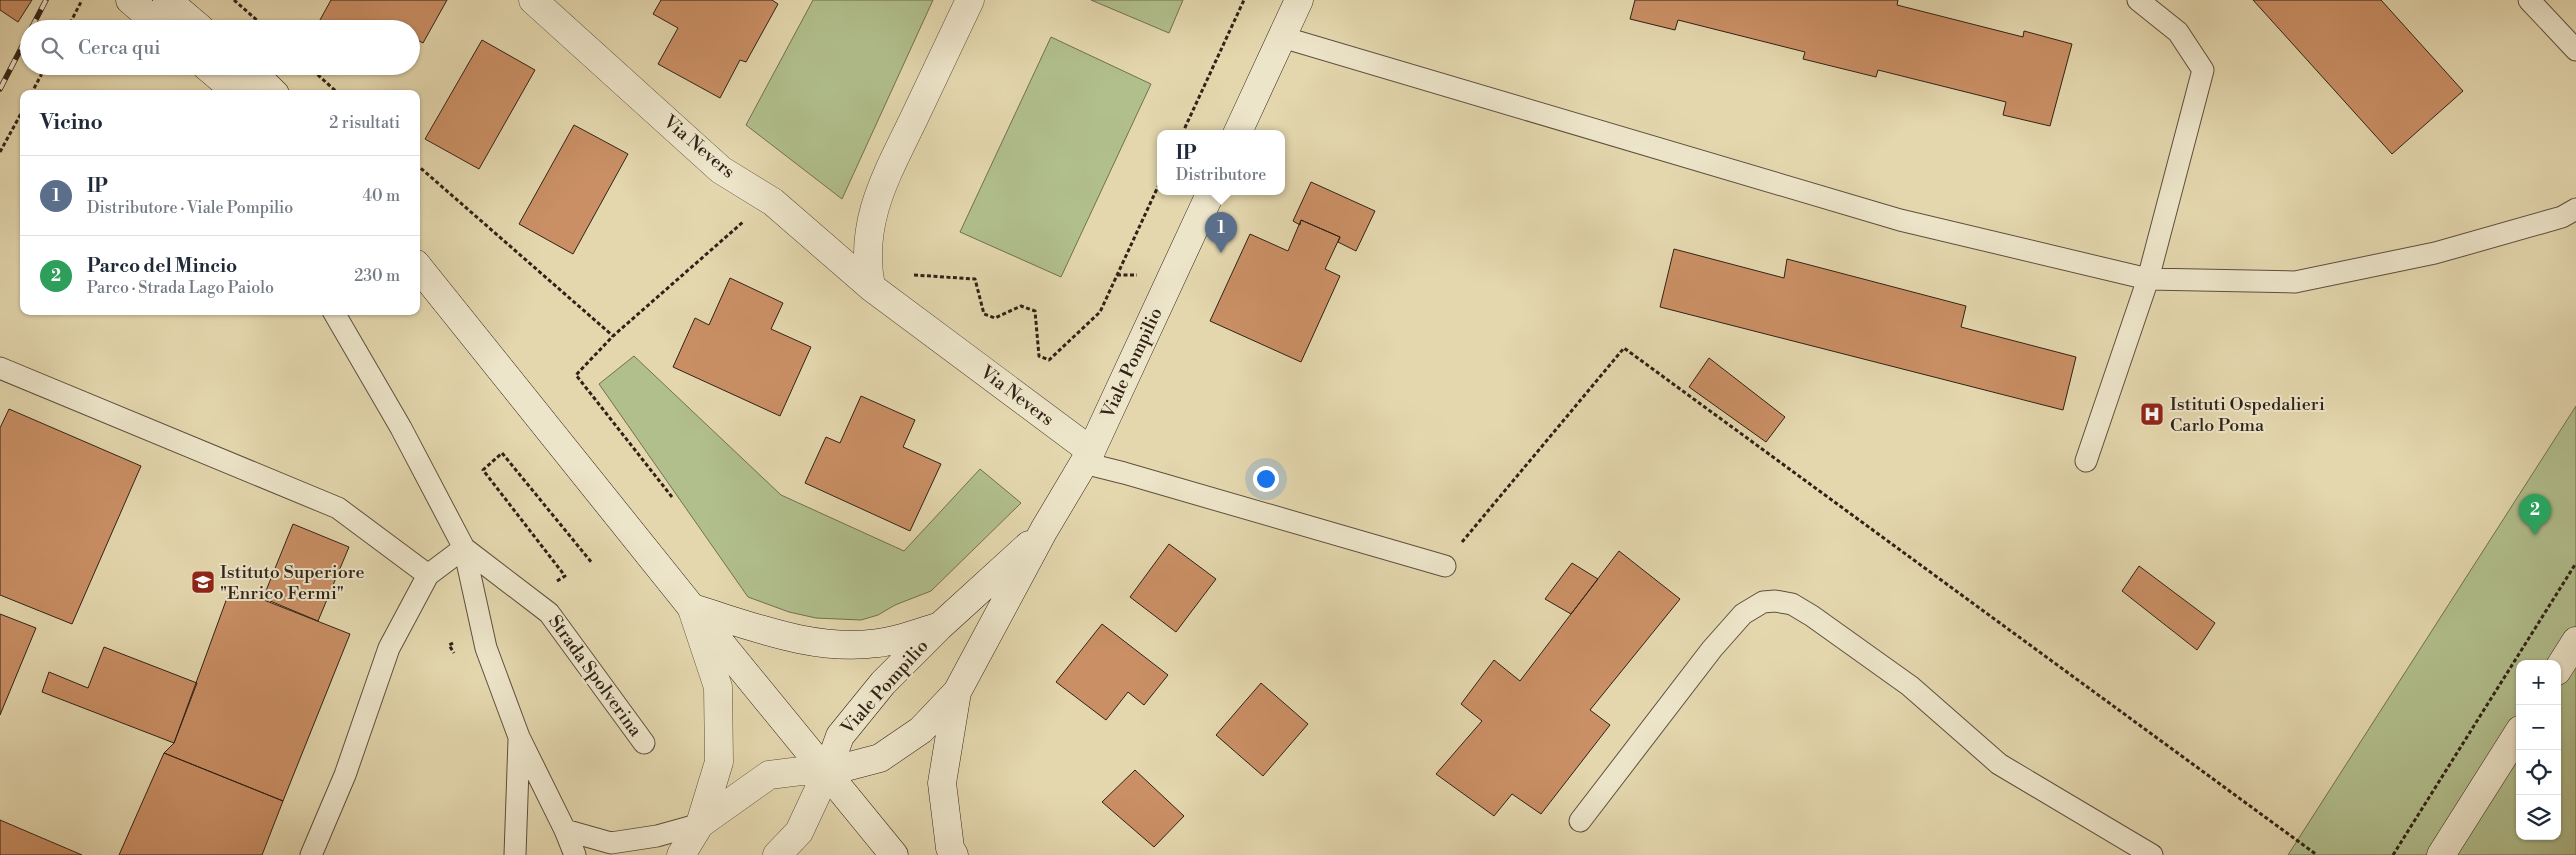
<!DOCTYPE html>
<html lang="it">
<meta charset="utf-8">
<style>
body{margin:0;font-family:"Libre Bodoni",serif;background:#f2f2f3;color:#1f2937}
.controls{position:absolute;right:15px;bottom:15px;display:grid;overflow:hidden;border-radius:10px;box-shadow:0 1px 4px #0004}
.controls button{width:45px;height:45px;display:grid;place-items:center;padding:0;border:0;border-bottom:1px solid #e0e1e3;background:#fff;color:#1f2937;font:25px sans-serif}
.you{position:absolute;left:1265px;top:478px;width:18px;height:18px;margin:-12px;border:4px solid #fff;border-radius:50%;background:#1a73e8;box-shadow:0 0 0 8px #1a73e833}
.badge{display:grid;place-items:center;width:32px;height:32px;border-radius:50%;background:#0b8043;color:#fff;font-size:16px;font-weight:700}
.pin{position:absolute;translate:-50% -41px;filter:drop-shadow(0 1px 2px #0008)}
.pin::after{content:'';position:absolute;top:26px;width:18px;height:15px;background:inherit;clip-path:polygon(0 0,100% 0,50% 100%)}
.popup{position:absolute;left:1157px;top:130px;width:128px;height:65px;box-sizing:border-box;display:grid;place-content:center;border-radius:10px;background:#fff;filter:drop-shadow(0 1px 4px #0005);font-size:16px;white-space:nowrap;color:#747a83}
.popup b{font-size:19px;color:#1f2937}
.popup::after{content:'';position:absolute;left:50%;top:100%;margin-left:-10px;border:10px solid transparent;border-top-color:#fff}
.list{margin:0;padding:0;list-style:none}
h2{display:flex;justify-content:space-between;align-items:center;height:65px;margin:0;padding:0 20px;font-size:21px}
h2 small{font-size:16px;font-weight:400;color:#747a83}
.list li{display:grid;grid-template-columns:32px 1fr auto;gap:15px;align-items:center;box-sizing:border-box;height:80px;padding:0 20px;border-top:1px solid #e0e1e3}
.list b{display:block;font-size:19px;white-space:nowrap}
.list p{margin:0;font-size:16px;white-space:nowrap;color:#747a83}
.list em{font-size:16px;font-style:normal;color:#747a83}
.icon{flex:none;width:28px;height:28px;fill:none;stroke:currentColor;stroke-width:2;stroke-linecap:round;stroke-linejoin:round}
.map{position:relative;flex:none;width:2576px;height:855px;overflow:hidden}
.search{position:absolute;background:#fff;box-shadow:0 1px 4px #0004;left:20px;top:20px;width:400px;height:55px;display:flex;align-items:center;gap:12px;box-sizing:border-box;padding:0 18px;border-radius:28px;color:#747a83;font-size:19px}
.panel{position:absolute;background:#fff;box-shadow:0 1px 4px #0004;left:20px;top:90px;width:400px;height:225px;border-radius:10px}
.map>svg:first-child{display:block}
.green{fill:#b1bf8d;stroke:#707052;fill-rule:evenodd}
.building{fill:#ca8f65;stroke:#302217}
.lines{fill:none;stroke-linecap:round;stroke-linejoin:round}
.lane-casing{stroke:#5d4f3d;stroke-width:23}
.street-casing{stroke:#5d4f3d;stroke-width:29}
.secondary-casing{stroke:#302217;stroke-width:29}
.path{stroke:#302217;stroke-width:3;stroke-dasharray:4 2.5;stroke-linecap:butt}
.lane{stroke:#ede5ca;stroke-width:21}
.street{stroke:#ede5ca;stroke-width:28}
.secondary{stroke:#ede5ca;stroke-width:28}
.rail-casing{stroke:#302217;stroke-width:5.5}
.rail{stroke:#ede5ca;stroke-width:4;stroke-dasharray:11;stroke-linecap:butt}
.labels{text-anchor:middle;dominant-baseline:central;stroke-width:4;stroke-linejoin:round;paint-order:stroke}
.street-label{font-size:18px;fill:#302217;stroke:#ede5ca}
.poi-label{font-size:18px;fill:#302217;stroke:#ede5ca;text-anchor:start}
</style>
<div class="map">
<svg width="2576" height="855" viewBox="0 0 2576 855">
<rect width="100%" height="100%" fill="#e4d7ae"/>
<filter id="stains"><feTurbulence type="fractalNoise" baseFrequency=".004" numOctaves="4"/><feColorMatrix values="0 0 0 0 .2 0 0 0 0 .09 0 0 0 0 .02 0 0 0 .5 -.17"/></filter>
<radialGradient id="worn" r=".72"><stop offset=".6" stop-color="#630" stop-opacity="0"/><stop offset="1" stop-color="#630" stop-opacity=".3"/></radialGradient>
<!-- green -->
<path class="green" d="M813 0H933L842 199 746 125Z
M1091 0H1183L1169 33Z
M1051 37 1151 84 1061 277 960 232Z
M634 356 781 495 904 551 980 469 1021 503 931 591 895 605 878 615 861 620 816 618 789 612 748 597 599 384Z
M2576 406V855H2288ZM2520 664H2557V836H2520Z"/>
<!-- building -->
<path class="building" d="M0 0H32L18 22 0 10Z
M331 0H447L423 43 411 37V29H315Z
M661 0H772L778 4 746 62 740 60 720 98 658 64 678 28 653 14Z
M1635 0H1898L1897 5 2023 37 2024 31 2072 44 2050 126 2003 115 2006 102 1878 70 1876 77 1803 59 1805 52 1678 20 1675 30 1630 19Z
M2253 0H2381L2463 91 2392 154Z
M482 40 535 70 479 169 425 139Z
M574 125 628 154 573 254 519 224Z
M1311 182 1375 211 1356 251 1338 242 1340 237 1301 220 1300 225 1293 221Z
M1301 220 1340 237 1325 269 1340 276 1301 362 1210 321 1250 234 1288 251Z
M1674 249 1784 278 1787 259 1966 306 1961 327 2076 357 2063 410 1660 307Z
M730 278 783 303 771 329 811 347 780 416 673 367 695 318 709 325Z
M1709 358 1785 417 1766 442 1689 387Z
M861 396 915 420 903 447 941 464 910 531 805 483 826 437 840 443Z
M9 409 141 466 72 624 0 595V428Z
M293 524 349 547 318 621 263 598Z
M1169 544 1216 579 1176 632 1130 597Z
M1619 551 1680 599 1590 710 1610 725 1541 814 1512 794 1494 816 1436 774 1482 721 1461 704 1494 660 1520 681Z
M1572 563 1598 579 1571 614 1545 599Z
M2139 566 2215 623 2197 650 2122 591Z
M231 587 350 634 283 801 164 753 174 743Z
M0 614 36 628 0 715Z
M1102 624 1168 675 1144 705 1128 692 1106 720 1056 682Z
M104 647 197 683 174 743 42 692 49 672 88 688Z
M1261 683 1308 724 1263 776 1216 735Z
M164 753 283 801 262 855H119Z
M1135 770 1184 816 1154 847 1102 802Z
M0 820 82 855H0Z"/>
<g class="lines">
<!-- lane casing -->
<g class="lane-casing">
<path id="lane" d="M2529 0 2576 50
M1282 37 1900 220 2148 279 2203 70 2178 32 2138 0
M333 311 401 428 464 548 486 648 519 737 565 830 575 855
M0 368 338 508 428 575
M2086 461 2148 279 2295 282 2435 253 2562 217 2576 209
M1084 463 1124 473 1445 566
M464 548 549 613 644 743
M1580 821 1712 649 1743 614 1763 602 1775 601 1792 604 1812 616 1910 686 1999 764 2152 855
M565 830 611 843 657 836 700 824
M311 855 345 775 389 648 428 575 464 548
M515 855 519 740"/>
</g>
<!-- street casing -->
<g class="street-casing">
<path id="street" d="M533 0 721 170 773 202 871 287 1091 451
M871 287C858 220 888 173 916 114 934 76 952 38 970 0
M700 824 769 775 801 771 827 772 799 832 777 855
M681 855 700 824 719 762 718 687 692 609"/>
</g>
<!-- secondary casing -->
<g class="secondary-casing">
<path id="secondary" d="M130 0 164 29
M167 0 201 29
M206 66 239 94
M246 66 275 94
M1237 134 1299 0
M416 264 692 608 894 855
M692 608C752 626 814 652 878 643 898 641 918 633 937 627
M2557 671 2576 641
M827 772 880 758 921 730 957 692 1044 530 1091 451 1211 192
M827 772 840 736 883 683 939 627 1029 545
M954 855 950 848 942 783 957 692
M2441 855 2520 730"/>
</g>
<!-- path -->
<path class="path" d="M234 0 267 29
M67 29 82 0
M308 66 339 94
M31 94 46 66
M1182 134 1244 0
M0 152 24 108
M416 164 613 336
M914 275 975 279 984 314 995 318 1021 306 1035 311 1039 356 1049 360 1100 312 1161 180
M1117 275H1137
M672 497 576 375 613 336 743 222
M1462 542 1624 348 2317 855
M557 581 565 576 483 470 502 453 592 563
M453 643 449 645 454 653
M2393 855 2576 563"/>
<!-- lane -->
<use href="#lane" class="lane"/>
<!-- street -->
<use href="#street" class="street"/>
<!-- secondary -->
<use href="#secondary" class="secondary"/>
<!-- rail casing -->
<g class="rail-casing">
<path id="rail" d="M31 29 46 0
M0 89 29 33"/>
</g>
<!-- rail -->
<use href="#rail" class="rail"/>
</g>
<!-- icons -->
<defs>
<g id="hospital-square" transform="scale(1.25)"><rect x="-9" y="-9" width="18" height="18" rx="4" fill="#8f2418" stroke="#ede5ca"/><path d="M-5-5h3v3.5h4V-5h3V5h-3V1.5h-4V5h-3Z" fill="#fff"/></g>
<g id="school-square" transform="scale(1.25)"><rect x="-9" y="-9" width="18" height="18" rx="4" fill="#8f2418" stroke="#ede5ca"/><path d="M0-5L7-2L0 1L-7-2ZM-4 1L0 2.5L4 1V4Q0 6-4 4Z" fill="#fff"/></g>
</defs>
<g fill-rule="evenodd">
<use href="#hospital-square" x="2152" y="414"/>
<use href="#school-square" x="203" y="582"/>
</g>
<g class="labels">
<!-- street labels -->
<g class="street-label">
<text transform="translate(699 147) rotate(40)">Via Nevers</text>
<text transform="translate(1132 363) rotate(-65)">Viale Pompilio</text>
<text transform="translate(1017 396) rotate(37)">Via Nevers</text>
<text transform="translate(595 676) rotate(54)">Strada Spolverina</text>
<text transform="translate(885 687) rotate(-48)">Viale Pompilio</text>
</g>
<!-- poi labels -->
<g class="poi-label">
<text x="2170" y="404">Istituti Ospedalieri<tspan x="2170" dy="21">Carlo Poma</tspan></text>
<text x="220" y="572">Istituto Superiore<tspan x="220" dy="21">"Enrico Fermi"</tspan></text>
</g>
</g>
<rect width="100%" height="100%" filter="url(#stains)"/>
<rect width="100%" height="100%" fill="url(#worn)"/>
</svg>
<div class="controls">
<button>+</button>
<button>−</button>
<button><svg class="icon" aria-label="locate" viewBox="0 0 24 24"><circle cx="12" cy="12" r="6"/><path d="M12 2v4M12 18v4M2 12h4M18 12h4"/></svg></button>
<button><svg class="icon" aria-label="layers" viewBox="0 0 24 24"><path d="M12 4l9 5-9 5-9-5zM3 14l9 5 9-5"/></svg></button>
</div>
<div class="you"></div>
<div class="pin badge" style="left:1221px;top:253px;background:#5c6f8a">1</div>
<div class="popup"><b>IP</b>Distributore</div>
<div class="pin badge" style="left:2535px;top:535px;background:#2e9e5b">2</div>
<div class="search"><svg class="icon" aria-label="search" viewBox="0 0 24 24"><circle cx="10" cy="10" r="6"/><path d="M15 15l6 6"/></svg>Cerca qui</div>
<section class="panel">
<h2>Vicino<small>2 risultati</small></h2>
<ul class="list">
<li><span class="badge" style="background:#5c6f8a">1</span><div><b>IP</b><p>Distributore · Viale Pompilio</p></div><em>40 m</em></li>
<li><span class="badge" style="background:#2e9e5b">2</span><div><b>Parco del Mincio</b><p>Parco · Strada Lago Paiolo</p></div><em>230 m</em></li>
</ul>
</section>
</div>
